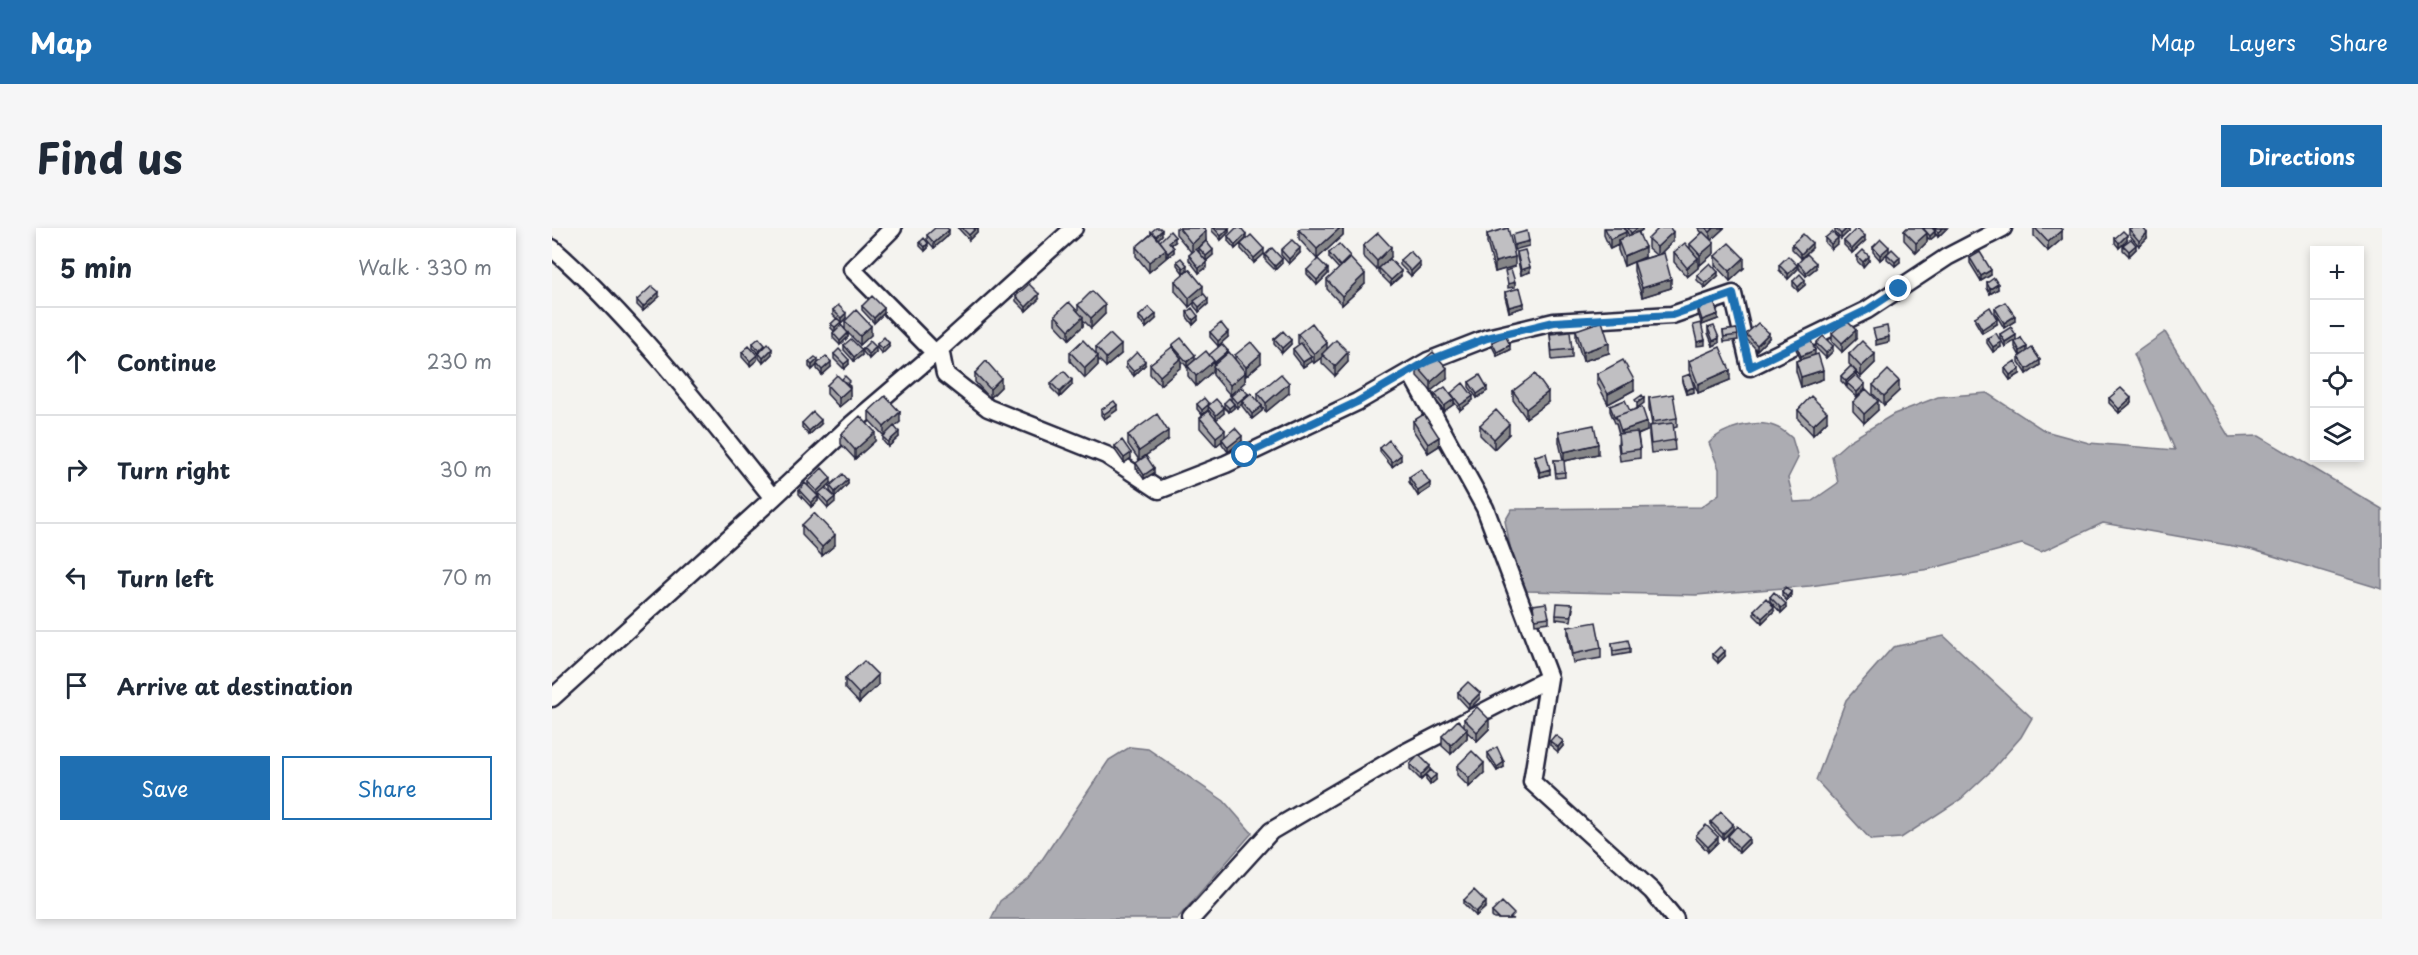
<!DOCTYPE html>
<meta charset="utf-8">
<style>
body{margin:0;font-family:"Playpen Sans",sans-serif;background:#f6f6f7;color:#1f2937}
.controls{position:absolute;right:18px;top:18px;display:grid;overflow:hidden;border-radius:0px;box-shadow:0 3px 9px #0003}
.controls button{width:54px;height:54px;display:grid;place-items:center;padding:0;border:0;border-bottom:2px solid #e0e1e3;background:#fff;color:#1f2937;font:30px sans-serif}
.stop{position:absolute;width:18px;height:18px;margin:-14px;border:4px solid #1f6fb2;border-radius:50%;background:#fff}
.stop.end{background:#1f6fb2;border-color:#fff;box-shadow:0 2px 6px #0008}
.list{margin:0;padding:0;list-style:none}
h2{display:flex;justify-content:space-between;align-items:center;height:78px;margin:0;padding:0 24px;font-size:26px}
h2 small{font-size:20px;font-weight:400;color:#747a83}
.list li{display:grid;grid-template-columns:39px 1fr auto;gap:18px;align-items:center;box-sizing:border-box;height:108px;padding:0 24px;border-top:2px solid #e0e1e3}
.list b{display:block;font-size:22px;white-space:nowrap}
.list em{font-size:20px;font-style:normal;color:#747a83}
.actions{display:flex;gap:12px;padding:18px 24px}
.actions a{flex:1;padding:14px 0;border:2px solid #1f6fb2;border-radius:0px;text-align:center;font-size:21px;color:#1f6fb2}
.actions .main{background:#1f6fb2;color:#fff}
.icon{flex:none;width:33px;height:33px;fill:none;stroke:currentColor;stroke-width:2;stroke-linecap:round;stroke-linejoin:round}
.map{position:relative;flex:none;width:1830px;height:691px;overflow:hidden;border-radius:0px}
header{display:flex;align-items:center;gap:36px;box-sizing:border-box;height:84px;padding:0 30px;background:#1f6fb2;color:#fff}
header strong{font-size:28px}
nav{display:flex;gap:33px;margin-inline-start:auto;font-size:21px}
.intro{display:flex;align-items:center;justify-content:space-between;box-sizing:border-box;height:144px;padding:0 36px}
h1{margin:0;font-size:42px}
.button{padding:15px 27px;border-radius:0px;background:#1f6fb2;color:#fff;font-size:21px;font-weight:700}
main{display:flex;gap:36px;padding:0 36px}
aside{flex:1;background:#fff;border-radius:0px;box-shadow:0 3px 9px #0003}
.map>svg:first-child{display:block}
.water{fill:#acacb2;stroke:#757582;stroke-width:1.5}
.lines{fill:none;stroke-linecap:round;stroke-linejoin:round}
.minor-casing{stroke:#22223b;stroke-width:21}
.minor{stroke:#fdfcf7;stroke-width:16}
.wall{fill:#a5a4a7;stroke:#22223b;stroke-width:1.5}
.shaded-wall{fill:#868688;stroke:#22223b;stroke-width:1.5}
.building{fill:#c0bfc2;stroke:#22223b;stroke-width:1.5}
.route{stroke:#1f6fb2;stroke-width:8}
</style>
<header>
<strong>Map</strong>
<nav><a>Map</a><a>Layers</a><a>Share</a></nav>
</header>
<div class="intro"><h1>Find us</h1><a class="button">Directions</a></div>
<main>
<aside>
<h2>5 min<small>Walk · 330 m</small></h2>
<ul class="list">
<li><svg class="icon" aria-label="ahead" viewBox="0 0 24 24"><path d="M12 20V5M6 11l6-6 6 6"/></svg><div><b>Continue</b></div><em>230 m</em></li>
<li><svg class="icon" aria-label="right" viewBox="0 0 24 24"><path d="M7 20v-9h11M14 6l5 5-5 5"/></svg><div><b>Turn right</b></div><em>30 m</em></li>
<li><svg class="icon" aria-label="left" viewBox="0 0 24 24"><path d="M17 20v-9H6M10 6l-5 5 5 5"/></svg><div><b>Turn left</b></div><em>70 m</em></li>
<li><svg class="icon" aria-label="arrive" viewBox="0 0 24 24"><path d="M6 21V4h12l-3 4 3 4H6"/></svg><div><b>Arrive at destination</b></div></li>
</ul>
<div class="actions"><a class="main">Save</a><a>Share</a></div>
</aside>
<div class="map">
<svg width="1830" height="691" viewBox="0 0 1830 691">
<rect width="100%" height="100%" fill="#f4f3ef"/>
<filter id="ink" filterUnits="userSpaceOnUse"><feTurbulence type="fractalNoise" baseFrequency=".0167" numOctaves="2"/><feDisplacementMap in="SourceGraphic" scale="12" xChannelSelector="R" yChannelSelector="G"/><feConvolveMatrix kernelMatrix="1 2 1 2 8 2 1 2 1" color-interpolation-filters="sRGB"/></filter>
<g filter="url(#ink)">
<!-- water -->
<path class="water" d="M1613 104 1677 209 1707 208 1830 281V361L1698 321 1551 295 1489 324 1470 316 1378 341 1258 358 1144 367 975 363 961 333 953 293 960 281 1149 279 1167 266V241L1157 215C1170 200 1204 190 1224 199 1230 201 1235 206 1240 210L1246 230 1236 250 1242 274 1260 273 1286 255 1280 228 1297 213 1342 186 1386 169 1435 165 1493 203 1537 215 1623 222 1582 126Z
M1392 408 1480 490 1469 509 1439 543 1409 571 1349 610 1319 612 1264 552 1294 472 1341 419Z
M578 519 596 521 672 573 700 605 625 691H439L448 673 477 651 557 532Z"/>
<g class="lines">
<!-- minor casing -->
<g class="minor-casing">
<path id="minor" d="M341 0 300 41 383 125
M0 20C84 94 152 184 221 270
M388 121 393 146 436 180 554 227 607 262 674 236 805 174 876 133 935 110 1002 94 1120 87 1181 66 1198 139 1315 82 1395 29 1451 0
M858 144 933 280 997 450 980 554 1100 663 1123 691
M0 470 221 270 300 196 388 121 522 0
M639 691 719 603 852 525 997 450"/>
</g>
<!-- minor -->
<use href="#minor" class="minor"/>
</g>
<!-- wall -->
<path class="wall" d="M406 0H426V3L417 12Z
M624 0H652L654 13 644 21 647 24V20L661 27 654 33 655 39 647 45 637 32V27L640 25 624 6Z
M660 0H677V4L669 12 660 3Z
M791 0V7L765 31 747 11V2Z
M1052 0H1072L1074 9 1077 8 1073 0H1090V2L1087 4 1093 29 1072 38 1066 22V17L1058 21 1052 7Z
M1146 0H1172L1159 12 1162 25 1148 37 1146 35V40L1135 49 1122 34V24L1138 21V16L1150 5Z
M1283 0 1296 4 1289 11 1283 5Z
M1355 0H1395L1386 9 1383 5V8L1378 12 1375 9V14L1364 25 1352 12V3Z
M1482 0H1508L1510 11 1496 23 1482 8Z
M1577 1 1595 10 1587 18 1577 6Z
M599 4 610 7 606 11 608 13 623 14 620 16 622 24 616 29 614 27V30L597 44 584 28V19L599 6Z
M935 6 963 38 943 44 935 15Z
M375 7H397L382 20 375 12Z
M676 8 694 11 683 21 676 13Z
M1273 10 1286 15 1279 21 1273 15Z
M1563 10 1575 12 1567 20 1563 15Z
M1096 11 1121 13 1108 26 1119 60 1090 69 1082 43V34L1104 27 1096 20Z
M1292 13H1313L1300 25 1292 17Z
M368 14 376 20 373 23 368 18Z
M689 16 712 26 702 35 689 21Z
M1240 16 1260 20 1249 30 1240 21Z
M1571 17 1584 21 1577 28 1571 22Z
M811 18 839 29 825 42 811 28Z
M1321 19 1337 24 1348 34 1343 38 1335 31V26L1328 32 1321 24Z
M729 22 748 25 737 36 729 27Z
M965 24 978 44 969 47 965 29Z
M777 25 798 31 813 56 790 77 775 61V52L787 41 777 30Z
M713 27 730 35 723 42 713 32Z
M1163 28 1192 40 1178 53 1163 37Z
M1305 28 1317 32 1311 39 1305 33Z
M1418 30 1439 47 1429 53 1418 35Z
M848 32 868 39 859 48 848 37Z
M625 33 635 42 631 45 625 37Z
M1246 35 1264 40 1254 48 1246 40Z
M1227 37 1245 42 1236 51 1227 42Z
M827 40 849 48 839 57 827 45Z
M755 42 776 46 765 57 755 46Z
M1145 47 1166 48 1153 60 1145 52Z
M623 53 651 67 656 76 647 84 642 78V74L637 79 623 63Z
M1241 53 1253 57 1246 63 1241 58Z
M1435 55 1446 61 1438 66 1435 60Z
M953 64 972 79 957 84 953 69Z
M464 68 487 71 474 83 464 73Z
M107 69 91 83 85 77V72Z
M526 77 553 86 539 100 531 92V98L517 111 503 96V87L526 83Z
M310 78 332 85 322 95 310 82Z
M1146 80 1166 91 1150 97 1146 85Z
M1443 80 1463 93 1452 100 1443 85Z
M281 82 294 90 289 95V97L293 102V93L319 107 308 117 296 105V109L288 117 281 110V105L282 103 279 100V96L285 91 281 87Z
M635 84 646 92 641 97 635 89Z
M587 88 604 91 594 100 587 93Z
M1423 89 1445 96 1430 105 1423 93Z
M1156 100 1167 115 1161 118 1156 105Z
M1185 101 1186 112 1172 114 1171 103Z
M1024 102 1057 125 1031 133 1024 111Z
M658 104 676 109 666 118 658 109Z
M1280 105 1304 111 1290 124 1280 114Z
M746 106 775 121 796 134 783 148 770 135V129L762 135 759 132V134L751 139 741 126V121L747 117 746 115Z
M998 106 1020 121V130L1000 132Z
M1194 106 1217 110 1205 122 1194 111Z
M1448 106 1464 112 1453 119 1448 110Z
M1435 110 1449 119 1441 124 1435 115Z
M1469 110 1468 128 1463 119V114Z
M722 111 739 116 730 125 722 116Z
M940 114 958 122 945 128 940 118Z
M201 115 213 119 220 126 211 135 207 130V126L201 120Z
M1264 115 1281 123 1274 130 1264 120Z
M325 116 337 119 330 126 325 120Z
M292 117 310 127 302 133 292 122Z
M620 117 643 132 635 139 629 132V139L608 157 598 146V136L620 120Z
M1244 117 1263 127 1271 151 1249 159 1244 143V133L1249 132 1244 121Z
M544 119 569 126 554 139 546 131V137L533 150 518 133V124L544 125Z
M311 120 324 124 317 131 311 124Z
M190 124 205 132 198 138 190 129Z
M676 125 683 132V127L709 135 693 148V154L678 167 661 147V143L644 158 636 148V138L657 127Z
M282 126 297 136 292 141 282 131Z
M1297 126 1323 135 1309 149 1301 140 1313 161 1305 169 1295 160V156L1294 158 1289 153V148L1299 138 1297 136Z
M1467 129 1488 137 1475 146 1467 134Z
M1137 133 1178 152 1146 165 1137 142Z
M257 134 266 135 279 139 270 147 265 141V137L260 142 257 139Z
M574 135 593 137 582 148 574 140Z
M865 138 895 150 879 163 865 148Z
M1453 140 1468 146 1458 152 1453 145Z
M423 145 449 159 438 170 423 154Z
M1045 146 1082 162 1056 176 1045 155Z
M1130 149 1142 164 1134 166 1130 154Z
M290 152 298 158 297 159 298 170 287 179 275 166V157Z
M917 154 935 163 925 170 917 159Z
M499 155 520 157 508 169 499 160Z
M1321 157 1347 163 1332 177 1321 166Z
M961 163 996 174 974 190 961 172Z
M706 165H737L714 184 710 179V183L700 191 690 178V176L685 180 679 173V168H696L706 174Z
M899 165 921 172 908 182 902 174V176L892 183 883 171V166L899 167Z
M1097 170 1125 190V199L1121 200 1123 222 1099 225 1097 207V198L1100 197 1097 180Z
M1557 170 1579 175 1567 185 1557 175Z
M1301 174 1326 182 1312 195 1301 183Z
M672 175 682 180 677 184 672 179Z
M645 176 657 177 672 185 664 191 673 209 690 213 676 224 670 216V213L664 218 648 200V190L657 183 656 182 650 187 645 181Z
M1058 178 1078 183 1095 203 1086 207 1088 221V230L1068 233 1066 216 1067 206 1064 195H1063L1058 183Z
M549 182H565L552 191 549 187Z
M1246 182 1275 193 1261 207 1246 191Z
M317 183 348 194 342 199 347 209 336 219 331 213V209L332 208 317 192Z
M861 193 887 218 876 225 861 202Z
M250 195 269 196 257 207 250 200Z
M928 197 957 206 942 221 928 207Z
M1007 204 1046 226 1012 233 1013 249 1004 250 1002 232H1011L1007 214Z
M289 206 323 213 303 231 289 216Z
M576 207 616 212 587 232 576 216Z
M563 218 579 230 572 235 563 222Z
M828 220 849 232 840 239 828 224Z
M983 228 998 246 988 249 983 233Z
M584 235 602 245 592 251 584 240Z
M857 249 878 260 866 268 857 254Z
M256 254 279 255 265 267 266 273 259 279 247 266V262L256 258Z
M296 256 283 269 278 263V258Z
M267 265 283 274 276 280 267 270Z
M250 297 283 317 270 328 250 307Z
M1230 363 1239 369 1235 373 1230 368Z
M1218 369 1234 380 1229 385 1218 373Z
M981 377 997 389V394L983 396Z
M1021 381 1019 393 1004 391V387Z
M1202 382 1222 383 1210 395 1202 387Z
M1016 399 1049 420V430L1021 435 1016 408Z
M1060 415 1078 420V425L1061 428Z
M1161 426 1173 428 1166 435 1161 430Z
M293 451 326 457 307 475 293 460Z
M906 464 928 470 917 481 906 469Z
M912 491 937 501 925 513 915 504V510L899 526 890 518V508L912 498Z
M998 513 1011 518 1006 524 998 517Z
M936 525 952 539 945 543 936 530Z
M858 536 878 543 869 552 858 541Z
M905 538 932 545 917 559 905 547Z
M874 547 884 552 878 557 874 552Z
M1159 594 1181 601 1171 611 1159 598Z
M1144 607 1166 614 1156 624 1144 611Z
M1176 608 1197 615 1187 625 1176 613Z
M912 672 934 679 924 688 912 676Z
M940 684 962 691H942L940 689Z"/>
<!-- shaded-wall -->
<path class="shaded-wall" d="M424 0H426V3L417 12V7Z
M677 0V4L669 12V8Z
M788 0H791V7L765 31V21Z
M1086 0H1090V2L1079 9V5Z
M1162 0H1172L1158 13V4Z
M1296 0V4L1289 11V6Z
M1391 0H1395L1386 9V4Z
M397 2V7L382 20V15Z
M610 2V7L603 14V9Z
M1510 2V11L1496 23V14Z
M654 3V13L640 25V16Z
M1383 3V8L1378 12V8Z
M1074 4V13L1066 12V17L1058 21V11Z
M1121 4V13L1105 29V19Z
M1375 5V14L1364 25V15Z
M1595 5V10L1587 18V13Z
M694 6V11L683 21V17Z
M1575 7V12L1567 20V15Z
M1313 8V13L1300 25V21Z
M623 9V14L617 18V14Z
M1286 10V15L1279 21V16Z
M977 13V18L962 22V17Z
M376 15V20L373 23V19Z
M1162 15V25L1148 37V27Z
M1260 15V20L1249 30V26Z
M1584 17V21L1577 28V23Z
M839 19V29L825 42V33Z
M1093 19V29L1072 38V28Z
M1337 19V24L1328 32V27Z
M622 20V24L616 29V25Z
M748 20V25L737 36V31Z
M614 21V30L597 44V34Z
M712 21V26L702 35V30Z
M661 22V27L654 33V28Z
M1317 28V32L1311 39V34Z
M963 29V38L943 44V34Z
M1348 29V34L1343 38V34Z
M1146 30V40L1135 49V40Z
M1192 30V40L1178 53V43Z
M730 31V35L723 42V38Z
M655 34V39L647 45V40Z
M868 34V39L859 48V43Z
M1264 35V40L1254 48V44Z
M635 37V42L631 45V40Z
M1245 37V42L1236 51V46Z
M978 39V44L969 47V42Z
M776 41V46L765 57V52Z
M1439 42V47L1429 53V48Z
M849 43V48L839 57V52Z
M1166 44V48L1153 60V55Z
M813 46V56L790 77V68Z
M1119 51V60L1090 69V60Z
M1253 52V57L1246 63V59Z
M963 54V59L956 60V56Z
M1446 56V61L1438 66V61Z
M651 58V67L637 79V70Z
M107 64V69L91 83V79Z
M487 66V71L474 83V79Z
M656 71V76L647 84V79Z
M972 75V79L957 84V79Z
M553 77V86L539 100V90Z
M332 80V85L322 95V90Z
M294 85V90L289 95V99L283 104V99L289 94V90Z
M604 86V91L594 100V95Z
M1166 86V91L1150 97V92Z
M646 88V92L641 97V92Z
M1463 88V93L1452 100V95Z
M531 89V98L517 111V102Z
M1445 91V96L1430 105V101Z
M319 98V107L308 117V108Z
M1304 102V111L1290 124V115Z
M676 104V109L666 118V113Z
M296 105V109L288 117V113Z
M1217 105V110L1205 122V117Z
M1464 107V112L1453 119V114Z
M1337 109V114L1324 117V112Z
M1167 110V115L1161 118V113Z
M739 112V116L730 125V120Z
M1153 112V117L1145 118V114Z
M1449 114V119L1441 124V119Z
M337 115V119L330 126V121Z
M775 115V125L770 126V129L762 135V126Z
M1057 115V125L1031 133V124Z
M569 117V126L554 139V130Z
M958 117V122L945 128V124Z
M1281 118V123L1274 130V125Z
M324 119V124L317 131V126Z
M1475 119V124L1468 128V123Z
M220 121V126L211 135V130Z
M310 122V127L302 133V129Z
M1263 122V127L1249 133V128Z
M676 123V128L663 139V134Z
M796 124V134L783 148V138Z
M709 126V135L694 148V139Z
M1323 126V135L1309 149V139Z
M205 127V132L198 138V133Z
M643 127V132L635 139V134Z
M546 128V137L533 150V140Z
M759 129V134L751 139V134Z
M629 130V139L608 157V148Z
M266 131V136L260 142V137Z
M297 132V136L292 141V136Z
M1488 132V137L1475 146V141Z
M593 133V137L582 148V144Z
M662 133 661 143 644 158V148Z
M279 134V139L270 147V142Z
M895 140V150L879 163V154Z
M1468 141V146L1458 152V147Z
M1178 142V152L1146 165V156Z
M1271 142V151L1249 159V149Z
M693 144V154L678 167V157Z
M1304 144V148L1294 158V153Z
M449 150V159L438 170V161Z
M520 152V157L508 169V164Z
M1082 152V162L1056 176V166Z
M1347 153V163L1332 177V168Z
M737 155V165L714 184V175Z
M1313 156V161L1305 169V164Z
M935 159V163L925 170V166Z
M1142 159V164L1134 166V162Z
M298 160V170L287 179V170Z
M996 164V174L974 190V181Z
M696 166V171L690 173V176L685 180V175Z
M921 168V172L908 182V177Z
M1092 170V175L1085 180V175Z
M1579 170V175L1567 185V181Z
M902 171V176L892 183V178Z
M1326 173V182L1312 195V186Z
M657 176 656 182 650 187V182Z
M682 176V180L677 184V180Z
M565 177V182L552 191V186Z
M710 178V183L700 191V186Z
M672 180V185L664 192V187Z
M348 184V194L332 208V199Z
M1275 184V193L1261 207V197Z
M269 192V196L257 207V203Z
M1095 194V203L1069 213V203Z
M957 196V206L942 221V211Z
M673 202V211H670V213L664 218V209Z
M616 203V212L587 232V223Z
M323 204V213L303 231V222Z
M347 204V209L336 219V214Z
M690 208V213L676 224V219Z
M887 209V218L876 225V216Z
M1046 216V226L1012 233V224Z
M579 225V230L572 235V230Z
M849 227V232L840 239V234Z
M602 240V245L592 251V247Z
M998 241V246L988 249V244Z
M279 250V255L265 268V263Z
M296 252V256L283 269V264Z
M878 255V260L866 268V263Z
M266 268V273L259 279V275Z
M283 269V274L276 280V275Z
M283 307V317L270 328V319Z
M1239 364V369L1235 373V369Z
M1234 376V380L1229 385V380Z
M1222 379V383L1210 395V390Z
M1173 423V428L1166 435V430Z
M326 447V457L307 475V466Z
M928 465V470L917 481V476Z
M937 491V501L925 513V504Z
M915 501V510L899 526V517Z
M1011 513V518L1006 524V519Z
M952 534V539L945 543V539Z
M932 535V545L917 559V550Z
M878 538V543L869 552V547Z
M884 547V552L878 557V552Z
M1181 596V601L1171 611V606Z
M1166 609V614L1156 624V619Z
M1197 610V615L1187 625V620Z
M934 674V679L924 688V684Z"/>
<!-- building -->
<path class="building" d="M383 0H395L397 2 382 15 375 7Z
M410 0H424L417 7Z
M604 0H608L610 2 604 8 601 5H600L599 4Z
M627 0H652L654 3 640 16Z
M662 0H677L669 8Z
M684 0H689L694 6 683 17 676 8Z
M749 0H788L765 21 747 2Z
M956 0 963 29 943 34 935 6Z
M1053 0H1072L1074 4 1058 11Z
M1076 0H1086L1079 5Z
M1107 0H1118L1121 4 1105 19 1096 11Z
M1154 0H1162L1158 4Z
M1283 0H1295L1289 6Z
M1305 0 1313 8 1300 21 1292 13Z
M1355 0H1370L1375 5 1364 15 1352 3Z
M1371 0H1380L1383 3 1378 8Z
M1382 0H1391L1386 4Z
M1483 0H1508L1510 2 1496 14Z
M1578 0H1591L1595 5 1587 13 1577 1Z
M618 3 623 9 617 14 622 20 616 25 614 23V21L608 13Z
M975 3 977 13 962 17 960 7Z
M1571 3 1575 7 1567 15 1563 10Z
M1086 4 1093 19 1072 28 1066 12Z
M1151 4 1162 15 1148 27 1138 16Z
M1280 4 1286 10 1279 16 1273 10Z
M601 5 614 21 597 34 584 19Z
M826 5 839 19 825 33 811 18Z
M1251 6 1260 15 1249 26 1240 16Z
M699 7 712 21 702 30 689 16Z
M372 10 376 15 373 19 368 14Z
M1329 11 1337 19 1328 27 1321 19Z
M1579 11 1584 17 1577 23 1571 17Z
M740 12 748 20 737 31 729 22Z
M654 13 661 22 654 28 647 20Z
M1133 15 1146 30 1135 40 1122 24Z
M1177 15 1192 30 1178 43 1163 28Z
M787 16 798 28 788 38 777 25Z
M720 20 730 31 723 38 713 27Z
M644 21 655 34 647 40 637 27Z
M1340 21 1348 29 1343 34 1335 26Z
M973 22 978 39 969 42 965 24Z
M1311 22 1317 28 1311 34 1305 28Z
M858 23 868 34 859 43 848 32Z
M1428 24 1439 42 1429 48 1418 30Z
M1112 25 1119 51 1090 60 1082 34Z
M1255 26 1264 35 1254 44 1246 35Z
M1236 28 1245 37 1236 46 1227 37Z
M629 30 635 37 631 40 625 33Z
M798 30 813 46 790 68 775 52Z
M766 31 776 41 765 52 755 42Z
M838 31 849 43 839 52 827 40Z
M1158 35 1166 44 1153 55 1145 47Z
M637 41 651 58 637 70 623 53Z
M959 41 963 54 956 56 953 43Z
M1248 46 1253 52 1246 59 1241 53Z
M1442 50 1446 56 1438 61 1435 55Z
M477 56 487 66 474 79 464 68Z
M100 58 107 64 91 79 85 72Z
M968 60 972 75 957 79 953 64Z
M540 63 553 77 539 90 526 77Z
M652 66 656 71 647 79 642 73Z
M320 68 332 80 322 90 310 78Z
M517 74 531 89 517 102 503 87Z
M1162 74 1166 86 1150 92 1146 80Z
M1453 74 1463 88 1452 95 1443 80Z
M286 77 294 85 289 90 281 82Z
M597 79 604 86 594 95 587 88Z
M1438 79 1445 91 1430 101 1423 89Z
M640 80 646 88 641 92 635 84Z
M304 82 319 98 308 108 293 93Z
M285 90 289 94 283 99 279 96Z
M1294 92 1304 102 1290 115 1280 105Z
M1050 93 1057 115 1031 124 1024 102Z
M669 95 676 104 666 113 658 104Z
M760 95 775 115 762 126 746 106Z
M1149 95 1153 112 1145 114 1141 97Z
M1206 95 1217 105 1205 117 1194 106Z
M289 97 296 105 288 113 281 105Z
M1162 98 1167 110 1161 113 1156 100Z
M1335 98 1337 109 1324 112 1321 101Z
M1459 99 1464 107 1453 114 1448 106Z
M1185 101 1186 107 1172 109 1171 103Z
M731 103 739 112 730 120 722 111Z
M1018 104 1020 121 1000 123 998 106Z
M1444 105 1449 114 1441 119 1435 110Z
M558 106 569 117 554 130 544 119Z
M953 107 958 117 945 124 940 114Z
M1271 108 1281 118 1274 125 1264 115Z
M332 109 337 115 330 121 325 116Z
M207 110 213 117 207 123 201 115Z
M629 110 643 127 635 134 620 117Z
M1258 110 1263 122 1249 128 1244 117Z
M1469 110 1475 119 1468 123 1463 114Z
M299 111 310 122 302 129 292 117Z
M531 112 546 128 533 140 518 124Z
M784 112 796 124 783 138 770 126Z
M318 113 324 119 317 126 311 120Z
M1310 113 1323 126 1309 139 1297 126Z
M699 114 709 126 694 139 683 127Z
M749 115 759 129 751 134 741 121Z
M216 116 220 121 211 130 207 125Z
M670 116 676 123 663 134 657 127Z
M197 118 205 127 198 133 190 124Z
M620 119 629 130 608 148 598 136Z
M1168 119 1178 142 1146 156 1137 133Z
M1480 120 1488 132 1475 141 1467 129Z
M287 121 297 132 292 136 282 126Z
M654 123 662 133 644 148 636 138Z
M585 124 593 133 582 144 574 135Z
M677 124 693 144 678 157 661 138Z
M881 124 895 140 879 154 865 138Z
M1266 126 1271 142 1249 149 1244 133Z
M274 128 279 134 270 142 265 136Z
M263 129 266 131 260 137 257 134Z
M1071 132 1082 152 1056 166 1045 146Z
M434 133 449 150 438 161 423 145Z
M1463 133 1468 141 1458 147 1453 140Z
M1299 138 1304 144 1294 153 1289 148Z
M1336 142 1347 153 1332 168 1321 157Z
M512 143 520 152 508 164 499 155Z
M729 146 737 155 714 175 706 165Z
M983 146 996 164 974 181 961 163Z
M1138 146 1142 159 1134 162 1130 149Z
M285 147 298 160 287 170 275 157Z
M928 147 935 159 925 166 917 154Z
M1304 147 1313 156 1305 164 1295 155Z
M293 148 298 153 295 156 290 151Z
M911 155 921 168 908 177 899 165Z
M690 159 696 166 685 175 679 168Z
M893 159 902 171 892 178 883 166Z
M1569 160 1579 170 1567 181 1557 170Z
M1314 161 1326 173 1312 186 1301 174Z
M699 165 710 178 700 186 690 173Z
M1121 166 1125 190 1101 194 1097 170Z
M1090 167 1092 170 1085 175 1083 172Z
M333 168 348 184 332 199 317 183Z
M1259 168 1275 184 1261 197 1246 182Z
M652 170 657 176 650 182 645 176Z
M677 170 682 176 677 180 672 175Z
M664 171 672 180 664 187 656 178Z
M1073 172 1078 183 1064 188V190H1063L1058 178Z
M562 173 565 177 552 186 549 182Z
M1090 179 1095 194 1069 203 1064 188Z
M944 182 957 196 942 211 928 197Z
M657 183 673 202 664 209 648 190Z
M261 184 269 192 257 203 250 195Z
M605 186 616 203 587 223 576 207Z
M872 186 887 209 876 216 861 193Z
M308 188 323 204 303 222 289 206Z
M1121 195 1123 212 1099 216 1097 198Z
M1042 197 1046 216 1012 224 1007 204Z
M342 198 347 204 336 214 331 209Z
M683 200 690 208 676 219 670 211Z
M1085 204 1088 221 1068 224 1066 206Z
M570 212 579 225 572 230 563 218Z
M837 212 849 227 840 234 828 220Z
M994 225 998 241 988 244 983 228Z
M594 228 602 240 592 247 584 235Z
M1002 232H1012L1013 244 1004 245Z
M270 240 279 250 265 263 256 254Z
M869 241 878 255 866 263 857 249Z
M291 246 296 252 283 264 278 258Z
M253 255 266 268 259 275 247 262Z
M273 260 283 269 276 275 267 265Z
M262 285 283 307 270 319 250 297Z
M1234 359 1239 364 1235 369 1230 363Z
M1222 364 1234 376 1229 380 1218 369Z
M1214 370 1222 379 1210 390 1202 382Z
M994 375 997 389 983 391 981 377Z
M1005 375 1021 376 1019 388 1004 387Z
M1044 394 1049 420 1021 426 1016 399Z
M1076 412 1078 420 1061 423 1060 415Z
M1168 419 1173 423 1166 430 1161 426Z
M312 433 326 447 307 466 293 451Z
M916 454 928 465 917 476 906 464Z
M925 479 937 491 925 504 912 491Z
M906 492 915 501 899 517 890 508Z
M1003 507 1011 513 1006 519 998 513Z
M945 519 952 534 945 539 936 525Z
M920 523 932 535 917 550 905 538Z
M867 527 878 538 869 547 858 536Z
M879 542 884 547 878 552 874 547Z
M1169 584 1181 596 1171 606 1159 594Z
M1154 597 1166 609 1156 619 1144 607Z
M1185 598 1197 610 1187 620 1176 608Z
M922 662 934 674 924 684 912 672Z
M950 674 962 686 957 691H947L940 684Z"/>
</g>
<g class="lines" filter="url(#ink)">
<!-- route -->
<path class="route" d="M693 227 805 174 876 133 935 110 1002 94 1120 87 1181 66 1198 139 1315 82 1347 61"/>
</g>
</svg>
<div class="controls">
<button>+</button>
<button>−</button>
<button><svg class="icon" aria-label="locate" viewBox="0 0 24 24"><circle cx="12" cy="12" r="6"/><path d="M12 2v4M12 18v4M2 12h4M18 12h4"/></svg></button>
<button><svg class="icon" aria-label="layers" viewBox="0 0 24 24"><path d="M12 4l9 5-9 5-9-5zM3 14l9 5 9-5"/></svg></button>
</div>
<div class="stop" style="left:693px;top:227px"></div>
<div class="stop end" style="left:1347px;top:61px"></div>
</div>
</main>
